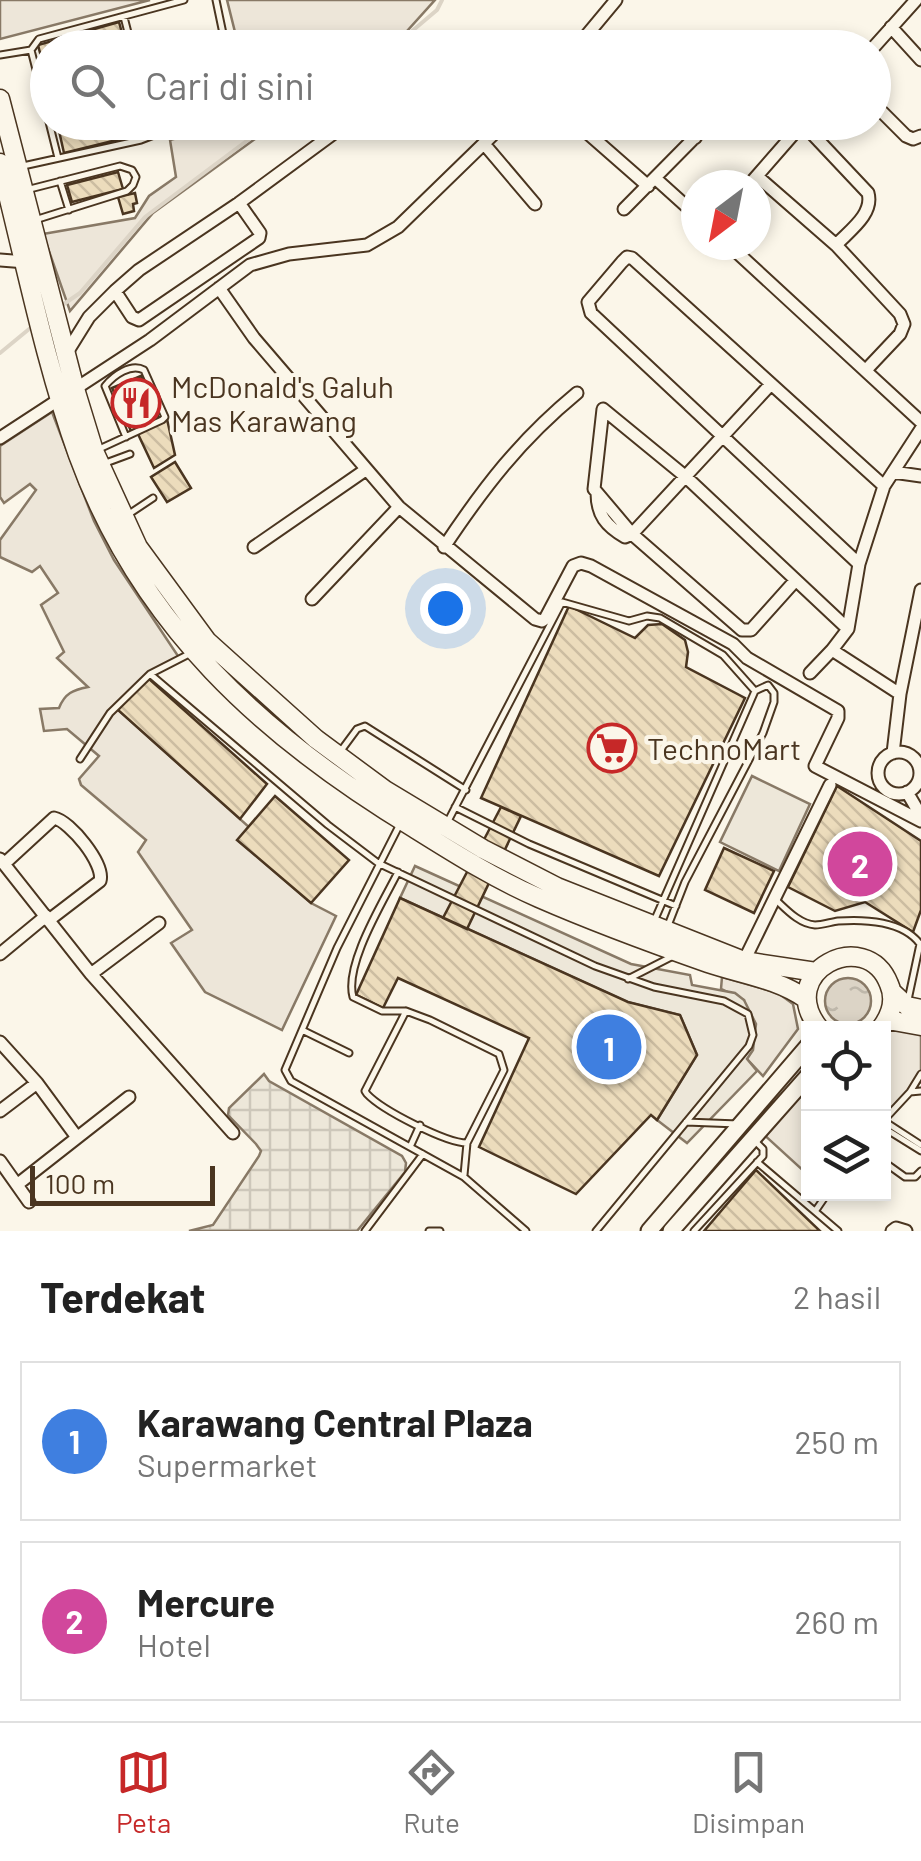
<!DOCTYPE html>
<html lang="id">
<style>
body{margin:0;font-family:Barlow,sans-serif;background:#f6f6f6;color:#222}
.controls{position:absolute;right:30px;bottom:30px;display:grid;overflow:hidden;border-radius:0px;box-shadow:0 5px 15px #0003}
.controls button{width:90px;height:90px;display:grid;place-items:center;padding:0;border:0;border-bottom:2px solid #e0e0e0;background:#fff;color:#222;font:50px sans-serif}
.compass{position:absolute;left:681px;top:170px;width:90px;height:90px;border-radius:50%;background:#fff;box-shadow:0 5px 15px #0003;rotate:212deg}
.scale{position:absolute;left:30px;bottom:25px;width:185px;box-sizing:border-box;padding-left:10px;border:5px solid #4a3520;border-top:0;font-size:28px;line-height:35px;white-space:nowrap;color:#4a3520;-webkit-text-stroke:8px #fbf6e9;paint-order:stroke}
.you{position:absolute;left:445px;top:608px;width:35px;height:35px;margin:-25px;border:8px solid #fff;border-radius:50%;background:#1a73e8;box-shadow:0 0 0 15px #1a73e833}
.badge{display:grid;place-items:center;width:65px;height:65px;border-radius:50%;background:#c62828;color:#fff;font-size:32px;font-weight:700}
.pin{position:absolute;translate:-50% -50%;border:5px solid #fff;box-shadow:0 2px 10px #0006}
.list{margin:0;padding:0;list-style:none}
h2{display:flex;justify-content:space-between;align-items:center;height:130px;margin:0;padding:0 40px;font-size:42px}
h2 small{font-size:32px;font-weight:400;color:#767676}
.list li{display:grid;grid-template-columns:65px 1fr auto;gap:30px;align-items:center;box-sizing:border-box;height:160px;margin:0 20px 20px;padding:0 20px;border:2px solid #e0e0e0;border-radius:0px}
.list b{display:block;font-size:38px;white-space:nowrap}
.list p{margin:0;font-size:32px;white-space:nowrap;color:#767676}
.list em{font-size:32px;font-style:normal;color:#767676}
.icon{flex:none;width:55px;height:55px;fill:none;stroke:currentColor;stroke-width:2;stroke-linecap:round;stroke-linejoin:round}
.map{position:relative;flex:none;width:921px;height:1231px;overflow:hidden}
.search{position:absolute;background:#fff;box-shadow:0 5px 15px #0003;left:30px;right:30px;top:30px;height:110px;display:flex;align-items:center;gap:25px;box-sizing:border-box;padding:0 35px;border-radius:55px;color:#767676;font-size:38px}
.sheet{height:490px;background:#fff}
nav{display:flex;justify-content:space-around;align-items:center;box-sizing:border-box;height:140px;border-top:2px solid #e0e0e0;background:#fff;font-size:28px;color:#767676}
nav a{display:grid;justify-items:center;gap:5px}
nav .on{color:#c62828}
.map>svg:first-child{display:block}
.green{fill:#ede6d9;stroke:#887966;stroke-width:2.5}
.parking{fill:#ede7d9;stroke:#887966;stroke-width:2.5}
.plaza{fill:url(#plaza-grid);stroke:#887966;stroke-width:2.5}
.water{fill:url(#water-ripples);stroke:#887966;stroke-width:2.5}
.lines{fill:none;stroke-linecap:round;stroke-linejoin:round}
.stream{stroke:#dcd4c6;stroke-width:4}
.building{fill:url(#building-back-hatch);stroke:#4a3520;stroke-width:2.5}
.lane-casing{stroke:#4a3520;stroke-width:9}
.street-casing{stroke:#4a3520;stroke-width:15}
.secondary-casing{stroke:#4a3520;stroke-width:19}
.primary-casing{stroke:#4a3520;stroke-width:21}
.lane{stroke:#fbf6e9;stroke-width:5}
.street{stroke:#fbf6e9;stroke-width:11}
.secondary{stroke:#fbf6e9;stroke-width:15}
.primary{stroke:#fbf6e9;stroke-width:18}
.labels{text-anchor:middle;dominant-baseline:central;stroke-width:8;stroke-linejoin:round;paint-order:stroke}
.poi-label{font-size:30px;fill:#4a3520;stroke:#fbf6e9;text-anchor:start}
</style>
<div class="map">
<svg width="921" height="1231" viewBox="0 0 921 1231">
<defs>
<pattern id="plaza-grid" width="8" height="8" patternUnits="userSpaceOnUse" patternTransform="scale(2.5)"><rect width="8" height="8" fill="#ede7d9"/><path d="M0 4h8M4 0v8" fill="none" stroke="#cdc7ba"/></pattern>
<pattern id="water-ripples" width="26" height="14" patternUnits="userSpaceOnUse" patternTransform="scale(2.5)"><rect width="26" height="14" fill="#dcd4c6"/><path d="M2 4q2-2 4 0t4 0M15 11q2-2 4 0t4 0" fill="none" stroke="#beb7aa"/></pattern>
<pattern id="building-back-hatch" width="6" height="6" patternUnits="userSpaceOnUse" patternTransform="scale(2.5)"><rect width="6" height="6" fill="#ecdcbc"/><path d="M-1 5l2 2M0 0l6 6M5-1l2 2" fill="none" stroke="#ccbda1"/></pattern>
</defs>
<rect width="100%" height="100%" fill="#fbf6e9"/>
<!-- green -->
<path class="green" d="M0 0H150L0 39Z
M227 0H435L407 31 384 47 239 48Z
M230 123H277L153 213 70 311 43 234 135 218 149 196 176 177 170 140Z
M52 412 94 521 114 560 180 659 150 674 116 708 249 827 238 840 311 903 336 916 282 1030 205 992 171 943 192 930 138 852 146 840 81 785 79 779 99 756 67 729 44 731 40 709 59 708C65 693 73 690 88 687L57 658 64 652 41 605 58 593 40 566 32 572 0 557V540L36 490 30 484 4 503 0 497V446Z
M722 977 778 993 793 1004 798 1029 763 1076 747 1059 744 1000 721 989Z
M897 1021 921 1027V1082L915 1085 884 1120V1036Z
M808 1076V1175L760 1131Z"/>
<!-- parking -->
<path class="parking" d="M752 776 810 804 779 871 720 842Z
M415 866 631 964 690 975 692 985 735 993 744 1000 756 1024 753 1050 747 1059 757 1071 687 1143 657 1120 697 1055 680 1015 627 1002 400 898Z"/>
<!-- plaza -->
<path class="plaza" d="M264 1074 269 1081 402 1156 406 1163 405 1172 357 1231H189L213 1225 259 1156 261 1151 256 1144 228 1115 229 1108Z"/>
<!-- water -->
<path class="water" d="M825 1001a23 23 0 1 1 46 0a23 23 0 1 1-46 0Z"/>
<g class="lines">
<!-- stream -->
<path class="stream" d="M392 48 437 10 442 0
M58 308 80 293 145 217 272 122
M0 353 34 325"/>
</g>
<!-- building -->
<path class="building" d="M119 22 126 48H48V83L38 45Z
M57 122H146L149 132 64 153Z
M118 172 123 189 72 202 67 185Z
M135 193 137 203 133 204 134 211 123 214 118 197Z
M141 376 159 418 131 431 112 388Z
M167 419 175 455 154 468 138 434Z
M175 462 191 488 167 502 151 477Z
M569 606 635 638 648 625 662 624 685 640 688 652 686 667 745 698 659 876 481 798Z
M148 678 267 784 240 819 118 710Z
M837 786 921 841V910L913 932 865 902 835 911 788 887Z
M275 796 349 860 311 903 237 840Z
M501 807 521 816 467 929 443 918Z
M724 848 774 871 754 913 705 890Z
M400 898 628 1002 680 1015 697 1055 657 1120 651 1115 576 1194 479 1147 529 1038 398 978 383 1008 356 995Z
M756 1170 820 1231H704Z"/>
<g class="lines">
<!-- lane casing -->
<g class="lane-casing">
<path id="lane" d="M216 0 226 48
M124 17 132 48
M31 50 48 117
M0 55 31 50 39 39 184 0
M49 122 58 158
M23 166 141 140 154 135 151 122
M60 181 69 210
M26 190 120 166 132 170 136 177 133 185 127 191 38 219
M97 450 162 420 165 417 144 370C131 363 114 375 105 386L126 437
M103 464 130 454
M126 516 153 498
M150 674 328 825 378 863 595 966 654 987 724 1001 748 1014 753 1035 749 1046 596 1231
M340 752 357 729 365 726 466 790
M80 759 110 713 150 674 191 653
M455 807 529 844 676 906
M447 823 562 602 629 621 647 616 660 618 723 655 755 691
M400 824 337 948 285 1070 291 1081 464 1177 526 1231
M398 872C383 902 344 965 353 997L382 1011H406L430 1020 499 1054 504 1070 467 1143C446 1143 382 1110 367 1094L365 1091 406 1011
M775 899C786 909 799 924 815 925 822 925 831 922 838 921 865 919 903 921 920 944L908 1000
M655 919 755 691 768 685 774 693V702L763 733 685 882 667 928
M628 979 675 955
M302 1030 349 1053
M910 1092 921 1074
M884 1120 910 1092 921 1091
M884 1121 921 1145
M686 1122 738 1124
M884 1128 921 1151
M410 1147 420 1125
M757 1162 838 1231
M884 1162 905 1177H915L921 1171
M464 1175 467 1143
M816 1210 827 1194
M365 1231 423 1154
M429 1231H440
M694 1231 763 1156V1149L755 1141"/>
</g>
<!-- street casing -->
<g class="street-casing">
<path id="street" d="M891 27 921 60
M466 48H470
M576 48 616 0
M873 48 916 0
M874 104 906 136 913 139 921 136
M575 122 648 186
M676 122 695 138
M803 124 868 193C874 214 849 231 836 245
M485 145 535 204
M758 177 836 245 900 314 904 324 900 334 866 370
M655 178 696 215
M749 185 804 122
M624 209 710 122
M729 245 921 422
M0 260 26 262
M219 288 254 338 399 507 535 619 542 621 545 619 573 566 581 563 591 566 733 644 747 658 838 711V718L815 766 921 821
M115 291 139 270 239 203 349 122
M66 354 89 317 115 291 132 317 139 320 259 238 260 233 239 203
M0 438 150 340 250 265 289 254 367 245 398 227 506 122
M893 472 921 476
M597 493C597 515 606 526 625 537L632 534 771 384
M254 547 364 471
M444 547C484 487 520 440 577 393
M859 564 591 313 588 302 622 262 627 257 632 258 884 486
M794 582 751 630H742L632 534 594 489 603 409 686 477 848 629 859 564 884 486 921 429
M312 599 399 507
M848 629 832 650 900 694
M810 673 832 650
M878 773a21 21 0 1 1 42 0a21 21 0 1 1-42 0Z
M893 753 900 694 921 590
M907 792 921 816
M0 859 91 974 233 1133
M4 864 54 818C70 821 105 864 100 881L49 920
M0 954 46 916
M742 965 830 785
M91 974 159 923
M0 1042 37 1083 76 1136
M0 1111 37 1083
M0 1161 29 1202
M18 1184 129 1097
M892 1231 896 1228 906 1231"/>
</g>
<!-- secondary casing -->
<g class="secondary-casing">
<path id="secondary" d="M649 1231 808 1046
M671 1231 808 1076"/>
</g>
<!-- primary casing -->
<g class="primary-casing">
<path id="primary" d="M0 99 75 389 94 451 138 547 207 641 316 739 385 790 483 849 557 887 744 961 816 972
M0 163C25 260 44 360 78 455 140 625 262 736 414 828 454 853 495 879 539 898 594 922 651 943 708 963 741 974 778 979 806 999
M892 992 907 1006 921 1009
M888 1020 921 1026
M819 1028C774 972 866 925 889 984 896 1000 891 1015 881 1028"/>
</g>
<!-- lane -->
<use href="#lane" class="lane"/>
<!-- street -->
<use href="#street" class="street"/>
<!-- secondary -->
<use href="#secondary" class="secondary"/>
<!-- primary -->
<use href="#primary" class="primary"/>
</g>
<!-- icons -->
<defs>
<g id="restaurant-ring" transform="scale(2.5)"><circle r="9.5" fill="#fbf6e9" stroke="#c62828" stroke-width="1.5"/><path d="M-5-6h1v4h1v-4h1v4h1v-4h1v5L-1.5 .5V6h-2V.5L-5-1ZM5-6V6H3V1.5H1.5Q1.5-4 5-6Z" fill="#c62828"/></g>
<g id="supermarket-ring" transform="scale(2.5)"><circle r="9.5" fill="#fbf6e9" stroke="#c62828" stroke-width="1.5"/><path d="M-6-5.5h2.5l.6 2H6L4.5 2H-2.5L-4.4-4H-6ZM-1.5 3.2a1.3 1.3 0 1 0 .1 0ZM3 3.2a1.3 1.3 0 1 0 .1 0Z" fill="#c62828"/></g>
</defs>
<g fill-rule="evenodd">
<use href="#restaurant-ring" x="136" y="403"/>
<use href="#supermarket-ring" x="612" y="748"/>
</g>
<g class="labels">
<!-- poi labels -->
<g class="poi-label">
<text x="171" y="386">McDonald's Galuh<tspan x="171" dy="34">Mas Karawang</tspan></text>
<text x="647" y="748">TechnoMart</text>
</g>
</g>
</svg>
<div class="controls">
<button><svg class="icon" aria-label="locate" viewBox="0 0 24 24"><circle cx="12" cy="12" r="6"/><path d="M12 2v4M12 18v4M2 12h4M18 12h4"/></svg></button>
<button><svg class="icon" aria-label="layers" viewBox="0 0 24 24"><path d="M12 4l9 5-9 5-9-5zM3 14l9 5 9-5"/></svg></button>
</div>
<svg class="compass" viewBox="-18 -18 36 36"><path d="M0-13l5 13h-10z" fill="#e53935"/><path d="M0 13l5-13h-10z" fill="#767676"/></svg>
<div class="scale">100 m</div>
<div class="you"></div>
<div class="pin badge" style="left:609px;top:1047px;background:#3f7fe0">1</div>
<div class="pin badge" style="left:860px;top:864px;background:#d1479c">2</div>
<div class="search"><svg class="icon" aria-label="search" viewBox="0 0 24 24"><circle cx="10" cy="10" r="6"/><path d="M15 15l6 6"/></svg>Cari di sini</div>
</div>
<section class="sheet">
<h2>Terdekat<small>2 hasil</small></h2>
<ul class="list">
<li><span class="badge" style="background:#3f7fe0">1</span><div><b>Karawang Central Plaza</b><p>Supermarket</p></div><em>250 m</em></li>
<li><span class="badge" style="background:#d1479c">2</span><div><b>Mercure</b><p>Hotel</p></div><em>260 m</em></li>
</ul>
</section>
<nav>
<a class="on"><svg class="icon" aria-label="map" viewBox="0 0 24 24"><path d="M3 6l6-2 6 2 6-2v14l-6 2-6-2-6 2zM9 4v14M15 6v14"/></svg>Peta</a>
<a><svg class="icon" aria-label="directions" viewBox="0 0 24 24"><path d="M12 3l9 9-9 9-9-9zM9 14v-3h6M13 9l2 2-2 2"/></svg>Rute</a>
<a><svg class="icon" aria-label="saved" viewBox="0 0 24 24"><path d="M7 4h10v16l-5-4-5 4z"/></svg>Disimpan</a>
</nav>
